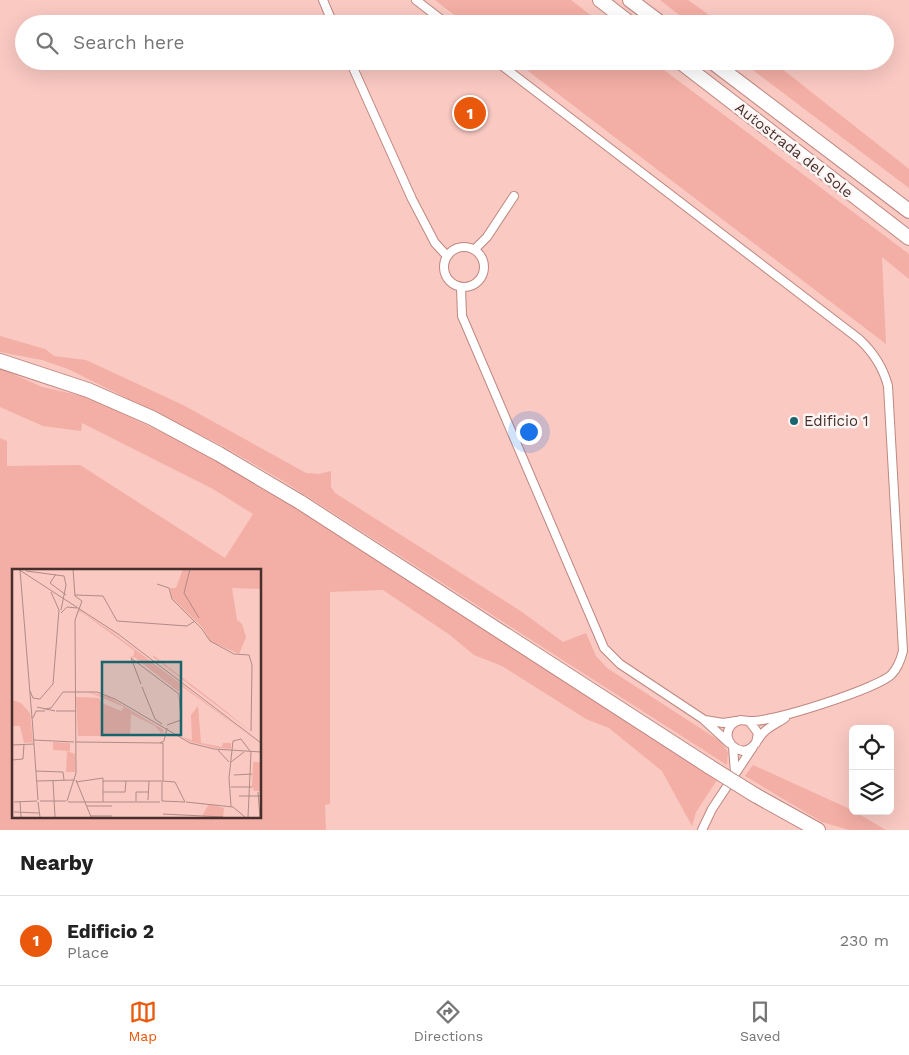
<!DOCTYPE html>
<style>
body{margin:0;font-family:"Work Sans",sans-serif;background:#f2f2f2;color:#222}
.controls{position:absolute;right:15px;bottom:15px;display:grid;overflow:hidden;border-radius:8px;box-shadow:0 5px 20px #0002}
.controls button{width:45px;height:45px;display:grid;place-items:center;padding:0;border:0;border-bottom:1px solid #e0e0e0;background:#fff;color:#222;font:25px sans-serif}
.you{position:absolute;left:528px;top:431px;width:18px;height:18px;margin:-12px;border:4px solid #fff;border-radius:50%;background:#1a73e8;box-shadow:0 0 0 8px #1a73e833}
.badge{display:grid;place-items:center;width:32px;height:32px;border-radius:50%;background:#ea580c;color:#fff;font-size:16px;font-weight:700}
.pin{position:absolute;translate:-50% -50%;border:2px solid #fff;box-shadow:0 1px 5px #0006}
.list{margin:0;padding:0;list-style:none}
h2{display:flex;justify-content:space-between;align-items:center;height:65px;margin:0;padding:0 20px;font-size:21px}
h2 small{font-size:16px;font-weight:400;color:#767676}
.list li{display:grid;grid-template-columns:32px 1fr auto;gap:15px;align-items:center;box-sizing:border-box;height:90px;padding:0 20px;border-top:1px solid #e0e0e0}
.list b{display:block;font-size:19px;white-space:nowrap}
.list p{margin:0;font-size:16px;white-space:nowrap;color:#767676}
.list em{font-size:16px;font-style:normal;color:#767676}
.icon{flex:none;width:28px;height:28px;fill:none;stroke:currentColor;stroke-width:2;stroke-linecap:round;stroke-linejoin:round}
.map{position:relative;flex:none;width:909px;height:830px;overflow:hidden}
.search{position:absolute;background:#fff;box-shadow:0 5px 20px #0002;left:15px;right:15px;top:15px;height:55px;display:flex;align-items:center;gap:12px;box-sizing:border-box;padding:0 18px;border-radius:28px;color:#767676;font-size:19px}
.sheet{height:155px;background:#fff}
nav{display:flex;justify-content:space-around;align-items:center;box-sizing:border-box;height:70px;border-top:1px solid #e0e0e0;background:#fff;font-size:14px;color:#767676}
nav a{display:grid;justify-items:center;gap:2px}
nav .on{color:#ea580c}
.map>svg:first-child{display:block}
.green{fill:#f3aea5;fill-rule:evenodd}
.lines{fill:none;stroke-linecap:round;stroke-linejoin:round}
.street-casing{stroke:#bf8780;stroke-width:10}
.highway-casing{stroke:#bf8780;stroke-width:16}
.street{stroke:#fff;stroke-width:8}
.highway{stroke:#fff;stroke-width:14}
.highway-bridge-casing{stroke:#bf8780;stroke-width:16;stroke-linecap:butt}
.highway-bridge{stroke:#fff;stroke-width:14}
.poi-dot{fill:#19656e;stroke:#fcf5f4;stroke-width:2}
.labels{text-anchor:middle;dominant-baseline:central;stroke-width:5;stroke-linejoin:round;paint-order:stroke}
.street-label{font-size:15px;fill:#472f2c;stroke:#fcf5f4}
.poi-label{font-size:15px;fill:#472f2c;stroke:#fcf5f4;text-anchor:start}
.inset-road{fill:none;stroke:#b28b86;stroke-width:1}
.view{fill:#19656e;fill-opacity:0.15;stroke:#19656e;stroke-width:2.5}
.inset-edge{fill:none;stroke:#472f2c;stroke-width:2.5}
</style>
<div class="map">
<svg width="909" height="830" viewBox="0 0 909 830">
<rect width="100%" height="100%" fill="#f9c9c2"/>
<!-- green -->
<path class="green" d="M435 0H571L602 24H466Z
M660 0H688L722 24H691Z
M515 61H652L909 254V279L882 257 886 344Z
M741 61H772L909 169V188Z
M0 336 45 349 54 356 86 360 183 405 306 473 319 474 331 471V487L335 493 522 612 563 642 586 633 596 656 607 668 720 741 728 752 727 765 283 481 221 445 68 369 42 360 0 352Z
M0 368 42 387 87 397 107 406 176 439 263 487 717 780 696 812 692 826 662 771 609 728 586 719 502 666 474 655 450 635 383 590 330 592V804L325 805 326 830H0V438L7 441V466L80 465 225 558 253 514 213 489 82 423 81 431 43 426 0 407ZM14 570H260V816H14Z
M753 765 852 810 886 830H849L822 822 745 776Z"/>
<g class="lines">
<!-- street casing -->
<g class="street-casing">
<path id="street" d="M323 0 333 24
M416 0 447 24
M350 61 412 199 435 243 447 256
M496 61 859 339C873 352 883 367 888 386L903 651C901 659 897 669 891 675 875 689 771 723 749 721
M444 267a20 20 0 1 1 40 0a20 20 0 1 1-40 0Z
M475 249 487 237 514 196
M461 287 462 316 604 648 620 664 703 719 729 743
M705 720 723 723 736 721
M756 743 758 733 749 721 740 720C722 726 724 747 743 751 755 749 756 740 764 732 770 726 778 723 785 718
M733 747 735 773
M702 830 712 809 753 747"/>
</g>
<!-- highway casing -->
<g class="highway-casing">
<path id="highway" d="M600 0 631 24
M630 0 662 24
M679 61 909 238
M711 61 909 211
M0 361 88 390 152 418 219 454 300 502 710 767
M755 795 818 830"/>
</g>
<!-- street -->
<use href="#street" class="street"/>
<!-- highway -->
<use href="#highway" class="highway"/>
<!-- highway-bridge casing -->
<g class="highway-bridge-casing">
<path id="highway-bridge" d="M710 767 755 795"/>
</g>
<!-- highway-bridge -->
<use href="#highway-bridge" class="highway-bridge"/>
</g>
<!-- markers -->
<circle class="poi-dot" cx="794" cy="421" r="5"/>
<g class="labels">
<!-- street labels -->
<g class="street-label">
<text transform="translate(794 150) rotate(38)">Autostrada del Sole</text>
</g>
<!-- poi labels -->
<g class="poi-label">
<text x="804" y="421">Edificio 1</text>
</g>
</g>
<!-- overview -->
<g transform="translate(12 569)">
<rect width="249" height="249" fill="#f9c9c2"/>
<path d="M171 0H249V20L220 19 225 51 230 55 234 68 227 85 198 72 191 59 160 29 158 19H164ZM66 40 100 63 238 167 168 116 167 123 122 88 117 89 122 86V81L75 47 67 42 64 46ZM141 86 210 139 238 162 141 88ZM74 122 97 128 152 161 150 165 143 157 119 145 118 167H66L64 128 87 129 90 134 109 142 112 138ZM0 131 9 134 18 144 21 173 12 174 8 157H0ZM186 137 189 174 210 178 211 174H219V180L204 179 179 173 169 167 180 171 179 146ZM41 173 58 174V182L41 181ZM55 182 63 185V203H54ZM241 193H249V222H242L240 217ZM197 235 212 239 211 248 190 247Z" fill="#f3aea5"/>
<path class="inset-road" d="M6 0 106 65 249 174M178 0 172 24 187 49M8 1 20 149M14 2 52 7 54 16 49 41M44 5 38 14 54 26M145 15 157 19 160 30 190 60 198 72 222 85 237 86 240 96M63 26 91 27 105 52 175 57 183 52M49 44 55 38 65 39M129 115 119 89 167 125 169 151 155 156M130 118 143 150 150 155M18 122 21 129 28 130 41 115 47 41 39 23M25 138 43 142M33 140 39 139 51 123H85L103 130 178 174 202 180 249 183M44 142H63M20 148 26 231M21 149 24 142H33M239 162 240 96M22 171 62 173M64 173 151 174M148 174 152 172 155 159M151 174V212M0 176 22 175M206 181 217 193M0 191 11 190 12 175M219 193 232 183M24 202 51 203 52 211M222 206 240 205M64 211 79 248M25 212 63 211M41 212 43 248M91 212H150M150 212 163 213 173 233M64 213 91 209V233M219 218H240M91 223H113L114 212M246 223 248 248M227 227H249M136 231 137 212M8 232 9 248M28 232H54M55 232 64 204 63 51 70 32 63 27 61 0M124 232V223H136M150 232 173 233M150 232V213M2 233 25 232M26 233 28 248M56 233H148M174 233 221 238 233 248M75 237H100M219 237 217 209 221 172 229 170 238 182M2 243 27 244M151 245 211 248M79 247H100M236 248 239 183"/>
<path class="view" d="M90 93H169V166H90Z"/>
<rect width="249" height="249" class="inset-edge"/>
</g>
</svg>
<div class="controls">
<button><svg class="icon" aria-label="locate" viewBox="0 0 24 24"><circle cx="12" cy="12" r="6"/><path d="M12 2v4M12 18v4M2 12h4M18 12h4"/></svg></button>
<button><svg class="icon" aria-label="layers" viewBox="0 0 24 24"><path d="M12 4l9 5-9 5-9-5zM3 14l9 5 9-5"/></svg></button>
</div>
<div class="you"></div>
<div class="pin badge" style="left:470px;top:113px">1</div>
<div class="search"><svg class="icon" aria-label="search" viewBox="0 0 24 24"><circle cx="10" cy="10" r="6"/><path d="M15 15l6 6"/></svg>Search here</div>
</div>
<section class="sheet">
<h2>Nearby<small></small></h2>
<ul class="list">
<li><span class="badge">1</span><div><b>Edificio 2</b><p>Place</p></div><em>230 m</em></li>
</ul>
</section>
<nav>
<a class="on"><svg class="icon" aria-label="map" viewBox="0 0 24 24"><path d="M3 6l6-2 6 2 6-2v14l-6 2-6-2-6 2zM9 4v14M15 6v14"/></svg>Map</a>
<a><svg class="icon" aria-label="directions" viewBox="0 0 24 24"><path d="M12 3l9 9-9 9-9-9zM9 14v-3h6M13 9l2 2-2 2"/></svg>Directions</a>
<a><svg class="icon" aria-label="saved" viewBox="0 0 24 24"><path d="M7 4h10v16l-5-4-5 4z"/></svg>Saved</a>
</nav>
